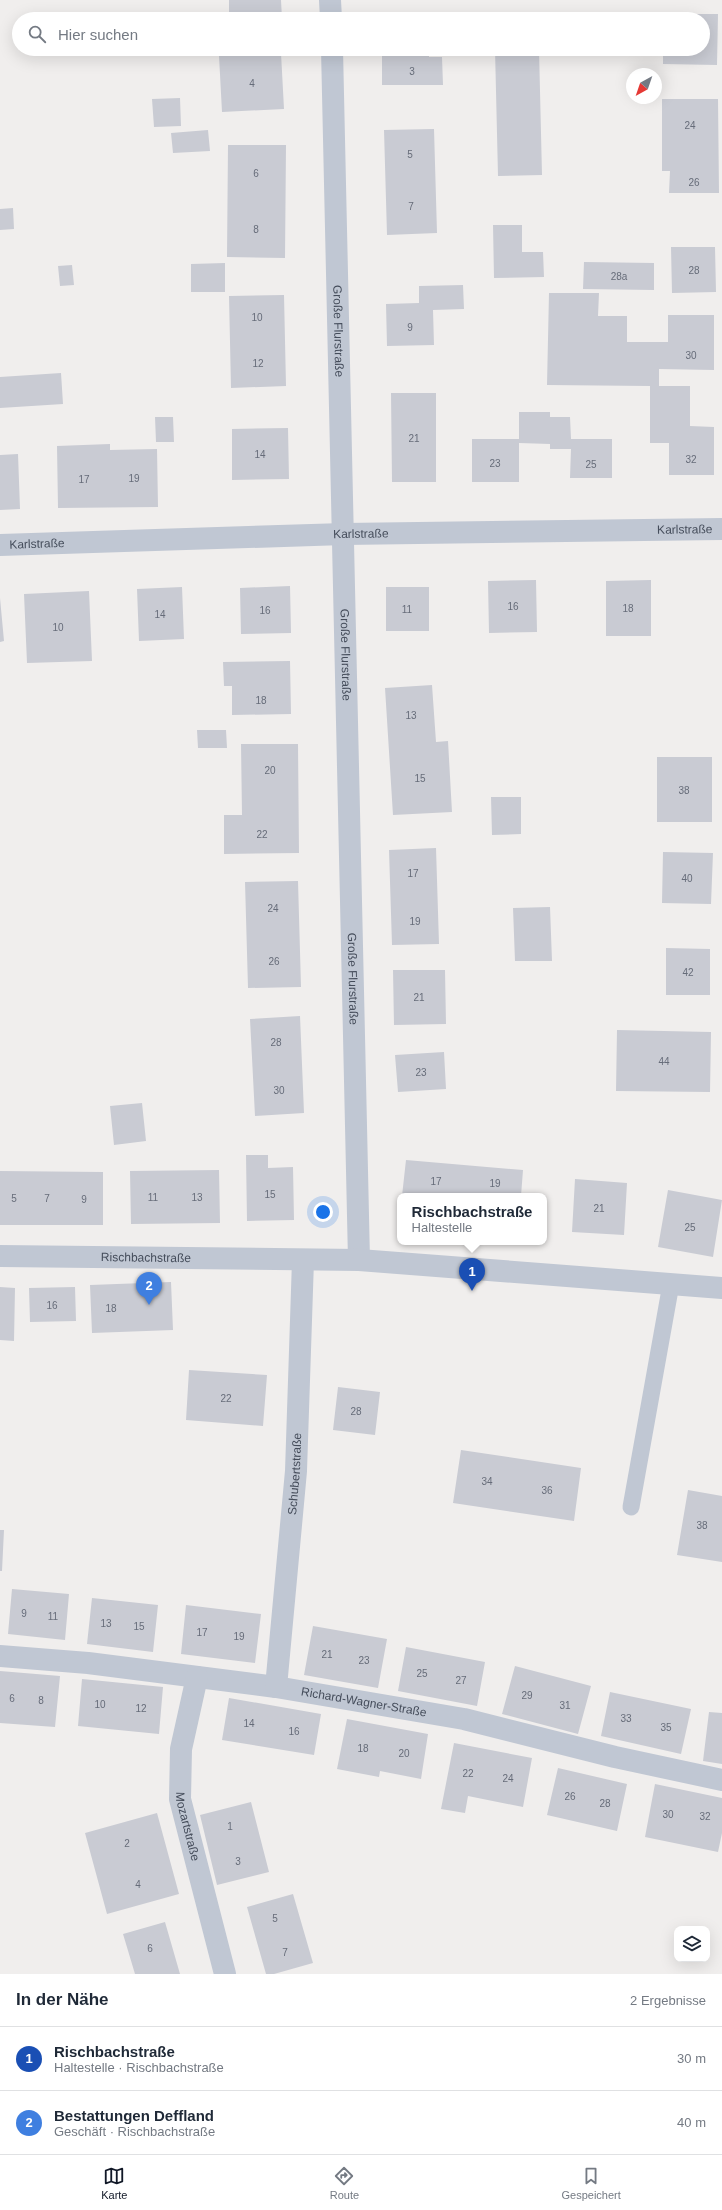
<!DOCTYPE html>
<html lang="de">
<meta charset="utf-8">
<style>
body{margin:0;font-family:Arial,sans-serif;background:#f6f6f7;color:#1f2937}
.controls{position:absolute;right:12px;bottom:12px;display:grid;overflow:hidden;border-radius:8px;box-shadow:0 4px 16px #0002}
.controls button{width:36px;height:36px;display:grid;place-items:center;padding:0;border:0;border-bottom:1px solid #e0e1e3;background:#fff;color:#1f2937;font:20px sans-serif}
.compass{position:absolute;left:626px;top:68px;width:36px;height:36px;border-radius:50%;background:#fff;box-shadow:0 4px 16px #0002;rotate:220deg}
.you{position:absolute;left:323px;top:1212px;width:14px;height:14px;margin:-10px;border:3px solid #fff;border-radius:50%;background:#1a73e8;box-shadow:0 0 0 6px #1a73e833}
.badge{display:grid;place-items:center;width:26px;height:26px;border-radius:50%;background:#111827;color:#fff;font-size:13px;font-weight:700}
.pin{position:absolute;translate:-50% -33px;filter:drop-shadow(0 1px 2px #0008)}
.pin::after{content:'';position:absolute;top:21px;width:14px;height:12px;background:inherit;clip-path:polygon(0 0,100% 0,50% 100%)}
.popup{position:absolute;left:397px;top:1193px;width:150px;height:52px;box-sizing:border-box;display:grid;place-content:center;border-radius:8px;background:#fff;filter:drop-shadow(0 1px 3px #0005);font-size:13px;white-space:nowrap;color:#747a83}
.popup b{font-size:15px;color:#1f2937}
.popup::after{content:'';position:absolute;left:50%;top:100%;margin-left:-8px;border:8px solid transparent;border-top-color:#fff}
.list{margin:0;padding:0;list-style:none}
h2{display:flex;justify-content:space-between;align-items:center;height:52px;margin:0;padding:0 16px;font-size:17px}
h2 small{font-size:13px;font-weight:400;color:#747a83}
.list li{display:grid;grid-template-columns:26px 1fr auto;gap:12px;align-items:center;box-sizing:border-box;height:64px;padding:0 16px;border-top:1px solid #e0e1e3}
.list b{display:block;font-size:15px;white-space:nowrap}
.list p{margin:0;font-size:13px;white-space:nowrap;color:#747a83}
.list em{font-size:13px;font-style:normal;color:#747a83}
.icon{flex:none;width:22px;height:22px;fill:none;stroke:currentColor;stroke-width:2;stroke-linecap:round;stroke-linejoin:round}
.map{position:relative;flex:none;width:722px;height:1974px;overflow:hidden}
.search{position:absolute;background:#fff;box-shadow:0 4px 16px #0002;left:12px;right:12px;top:12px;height:44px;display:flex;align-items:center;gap:10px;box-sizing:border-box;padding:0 14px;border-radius:22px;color:#747a83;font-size:15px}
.sheet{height:180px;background:#fff}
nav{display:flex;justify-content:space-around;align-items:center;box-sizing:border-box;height:56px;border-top:1px solid #e0e1e3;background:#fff;font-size:11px;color:#747a83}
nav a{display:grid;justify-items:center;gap:2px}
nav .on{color:#111827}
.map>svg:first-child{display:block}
.building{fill:#c9cbd3}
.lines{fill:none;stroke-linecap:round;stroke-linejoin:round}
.service{stroke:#c0c7d3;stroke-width:17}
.minor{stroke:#c0c7d3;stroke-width:22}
.tertiary{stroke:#c0c7d3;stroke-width:22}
.labels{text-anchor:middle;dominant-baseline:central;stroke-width:3.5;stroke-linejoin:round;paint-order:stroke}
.number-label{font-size:10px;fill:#666c79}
.street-label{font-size:12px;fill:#454d5b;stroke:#fff}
</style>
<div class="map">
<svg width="722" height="1974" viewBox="0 0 722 1974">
<rect width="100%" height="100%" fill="#f0eeed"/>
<!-- building -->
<path class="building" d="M229 0H281L282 19H229Z
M664 14H718L717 65 663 64V49H703V19H664Z
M382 49H429V57H442L443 85H382Z
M495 49H539L542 175 498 176Z
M281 53 284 109 222 112 219 56Z
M180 98 181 126 154 127 152 99Z
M662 99H718L719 193H669L670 171H662Z
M434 129 437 233 387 235 384 130Z
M208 130 210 151 173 153 171 133Z
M228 145H286L285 258 227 257Z
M13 208 14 229 0 230V209Z
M493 225H522V252H543L544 277 494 278Z
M671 247H715L716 292 672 293Z
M584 262 654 263V290L583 289Z
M225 263V292H191V264Z
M72 265 74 285 60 286 58 266Z
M463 285 464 309 433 310 434 345 387 346 386 304 419 303V286Z
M549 293H599L598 316H627V342H668V315H714V370L659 369V386H690V426L714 427V475H669V443H650V386L547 385Z
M284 295 286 386 231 388 229 296Z
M61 373 63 404 0 408V377Z
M391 393H436V482H392Z
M519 412H550V417H570L571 439H612V478H570L571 449H550V444L519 443V482H472V439H519Z
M155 417H173L174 442H156Z
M288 428 289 479 232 480V429Z
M110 444V450L157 449 158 507 58 508 57 446Z
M18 454 20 509 0 510V455Z
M536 580 537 632 489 633 488 581Z
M651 580V636H606V581Z
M290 586 291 633 241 634 240 588Z
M182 587 184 639 139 641 137 589Z
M386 587H429V631H386Z
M89 591 92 661 27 663 24 594Z
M0 598 4 641 0 642Z
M290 661 291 714 232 715V686H224L223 662Z
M432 685 436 742 448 741 452 812 393 815 385 688Z
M197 730H226L227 748H198Z
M241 744H298L299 853 224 854V815H242Z
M657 757H712V822H657Z
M491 797H521V834L492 835Z
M436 848 439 944 392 945 389 850Z
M663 852 713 853 711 904 662 903Z
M298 881 301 987 248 988 245 882Z
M550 907 552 961H515L513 908Z
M666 948 710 949V995H666Z
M393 970H445L446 1024 394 1025Z
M300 1016 304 1113 255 1116 250 1019Z
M617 1030 711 1032 710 1092 616 1091Z
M444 1052 446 1089 398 1092 395 1055Z
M142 1103 146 1141 114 1145 110 1106Z
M246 1155H268V1168L293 1167 294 1220 247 1221Z
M406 1160 523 1170 521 1196H402Z
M219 1170 220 1223 131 1224 130 1171Z
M0 1171 103 1172V1225H0Z
M575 1179 627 1183 624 1235 572 1232Z
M668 1190 722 1200 713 1257 658 1247Z
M171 1282 173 1330 92 1333 90 1285Z
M0 1287 15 1288 14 1341 0 1340Z
M75 1287 76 1321 30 1322 29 1288Z
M189 1370 267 1375 263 1426 186 1420Z
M338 1387 380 1392 375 1435 333 1430Z
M461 1450 581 1468 574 1521 453 1503Z
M688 1490 722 1496V1562L677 1555Z
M0 1530H4L2 1571H0Z
M12 1589 69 1594 65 1640 8 1634Z
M92 1598 158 1605 153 1652 87 1644Z
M186 1605 261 1614 255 1663 181 1654Z
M313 1626 387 1639 378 1688 304 1675Z
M406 1647 485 1662 477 1706 398 1691Z
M515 1666 591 1686 578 1734 502 1714Z
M0 1671 60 1676 55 1727 0 1723Z
M82 1679 163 1687 159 1734 78 1726Z
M610 1692 691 1709 681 1754 601 1736Z
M229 1698 321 1714 314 1755 222 1740Z
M709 1712 722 1713V1764L703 1761Z
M347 1719 428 1734 421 1779 380 1771 379 1777 337 1769Z
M454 1743 532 1758 523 1807 468 1796 465 1813 441 1809Z
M558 1768 627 1784 617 1831 547 1815Z
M655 1784 722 1798V1833L718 1852 645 1837Z
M251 1802 269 1872 217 1885 200 1815Z
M157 1813 179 1894 107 1914 85 1833Z
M293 1894 313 1963 274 1974H266L247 1907Z
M165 1922 180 1974H135L123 1934Z"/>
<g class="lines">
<!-- service -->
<path class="service" d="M631 1507 671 1284"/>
<!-- minor -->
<g class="minor">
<path d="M330 0 331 19"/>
<path id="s1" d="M332 49 359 1260"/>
<path id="s2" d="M0 545 344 534 722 529"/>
<path id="s3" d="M0 1656 88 1663 276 1687 464 1719 615 1757 722 1780"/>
<path id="s4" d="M197 1677 181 1749 180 1799 225 1974"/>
<path id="s5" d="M276 1687 296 1471 303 1260"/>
</g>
<!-- tertiary -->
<path class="tertiary" id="s6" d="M0 1256 359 1260 722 1288"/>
</g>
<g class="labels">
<!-- number labels -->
<g class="number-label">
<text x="412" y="71">3</text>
<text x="252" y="83">4</text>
<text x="690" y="125">24</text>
<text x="410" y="154">5</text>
<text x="256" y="173">6</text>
<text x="694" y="182">26</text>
<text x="411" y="206">7</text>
<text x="256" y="229">8</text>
<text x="694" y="270">28</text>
<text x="619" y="276">28a</text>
<text x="257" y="317">10</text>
<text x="410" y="327">9</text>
<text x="691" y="355">30</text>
<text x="258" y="363">12</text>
<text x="414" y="438">21</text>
<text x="260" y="454">14</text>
<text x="691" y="459">32</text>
<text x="495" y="463">23</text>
<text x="591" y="464">25</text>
<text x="134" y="478">19</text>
<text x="84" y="479">17</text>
<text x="513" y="606">16</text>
<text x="628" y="608">18</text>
<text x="407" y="609">11</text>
<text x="265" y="610">16</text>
<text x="160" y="614">14</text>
<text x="58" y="627">10</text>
<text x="261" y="700">18</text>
<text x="411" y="715">13</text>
<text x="270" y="770">20</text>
<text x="420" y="778">15</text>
<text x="684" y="790">38</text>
<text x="262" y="834">22</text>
<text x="413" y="873">17</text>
<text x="687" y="878">40</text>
<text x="273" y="908">24</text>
<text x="415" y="921">19</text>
<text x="274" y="961">26</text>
<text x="688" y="972">42</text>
<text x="419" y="997">21</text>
<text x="276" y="1042">28</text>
<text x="664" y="1061">44</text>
<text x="421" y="1072">23</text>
<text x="279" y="1090">30</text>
<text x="436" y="1181">17</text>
<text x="495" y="1183">19</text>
<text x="270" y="1194">15</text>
<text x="153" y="1197">11</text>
<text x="197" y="1197">13</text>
<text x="14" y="1198">5</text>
<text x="47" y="1198">7</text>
<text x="84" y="1199">9</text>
<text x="599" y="1208">21</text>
<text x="690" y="1227">25</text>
<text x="52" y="1305">16</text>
<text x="111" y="1308">18</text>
<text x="226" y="1398">22</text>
<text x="356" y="1411">28</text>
<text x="487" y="1481">34</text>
<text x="547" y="1490">36</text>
<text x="702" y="1525">38</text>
<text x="24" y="1613">9</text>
<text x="53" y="1616">11</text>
<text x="106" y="1623">13</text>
<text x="139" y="1626">15</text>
<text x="202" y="1632">17</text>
<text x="239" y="1636">19</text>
<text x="327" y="1654">21</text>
<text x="364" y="1660">23</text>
<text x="422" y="1673">25</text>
<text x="461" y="1680">27</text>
<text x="527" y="1695">29</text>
<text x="12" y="1698">6</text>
<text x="41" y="1700">8</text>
<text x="100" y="1704">10</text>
<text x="565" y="1705">31</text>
<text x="141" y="1708">12</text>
<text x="626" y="1718">33</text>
<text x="249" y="1723">14</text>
<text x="666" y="1727">35</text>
<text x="294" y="1731">16</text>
<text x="363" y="1748">18</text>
<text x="404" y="1753">20</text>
<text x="468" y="1773">22</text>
<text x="508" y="1778">24</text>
<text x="570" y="1796">26</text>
<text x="605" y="1803">28</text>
<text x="668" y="1814">30</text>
<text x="705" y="1816">32</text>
<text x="230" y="1826">1</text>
<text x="127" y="1843">2</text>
<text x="238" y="1861">3</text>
<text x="138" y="1884">4</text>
<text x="275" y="1918">5</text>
<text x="150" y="1948">6</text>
<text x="285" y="1952">7</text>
</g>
<!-- street labels -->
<g class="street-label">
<text stroke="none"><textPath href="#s1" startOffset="282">Große Flurstraße</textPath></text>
<text stroke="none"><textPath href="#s2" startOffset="685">Karlstraße</textPath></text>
<text stroke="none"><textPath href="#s2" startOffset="361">Karlstraße</textPath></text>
<text stroke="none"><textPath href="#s2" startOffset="37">Karlstraße</textPath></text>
<text stroke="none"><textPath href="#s1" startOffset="606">Große Flurstraße</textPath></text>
<text stroke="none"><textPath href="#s1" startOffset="930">Große Flurstraße</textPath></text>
<text stroke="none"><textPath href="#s6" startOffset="146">Rischbachstraße</textPath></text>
<text stroke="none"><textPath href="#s5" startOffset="214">Schubertstraße</textPath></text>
<text stroke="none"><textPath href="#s3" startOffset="367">Richard-Wagner-Straße</textPath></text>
<text stroke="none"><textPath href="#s4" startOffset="152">Mozartstraße</textPath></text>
</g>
</g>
</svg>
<div class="controls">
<button><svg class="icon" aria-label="layers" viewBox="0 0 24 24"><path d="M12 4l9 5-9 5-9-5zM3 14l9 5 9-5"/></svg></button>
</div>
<svg class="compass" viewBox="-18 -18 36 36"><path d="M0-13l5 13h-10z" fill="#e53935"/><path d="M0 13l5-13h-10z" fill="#747a83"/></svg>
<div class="you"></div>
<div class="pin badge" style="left:472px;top:1291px;background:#1a4fb4">1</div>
<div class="popup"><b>Rischbachstraße</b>Haltestelle</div>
<div class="pin badge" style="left:149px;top:1305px;background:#3f7fe0">2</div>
<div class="search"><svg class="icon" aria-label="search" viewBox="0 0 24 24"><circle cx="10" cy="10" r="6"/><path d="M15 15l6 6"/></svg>Hier suchen</div>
</div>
<section class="sheet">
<h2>In der Nähe<small>2 Ergebnisse</small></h2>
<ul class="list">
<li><span class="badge" style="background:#1a4fb4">1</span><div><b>Rischbachstraße</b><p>Haltestelle · Rischbachstraße</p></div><em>30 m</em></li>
<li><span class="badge" style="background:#3f7fe0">2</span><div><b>Bestattungen Deffland</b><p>Geschäft · Rischbachstraße</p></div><em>40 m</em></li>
</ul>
</section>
<nav>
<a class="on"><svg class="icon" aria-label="map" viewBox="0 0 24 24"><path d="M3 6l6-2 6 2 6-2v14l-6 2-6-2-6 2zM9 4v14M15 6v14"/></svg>Karte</a>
<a><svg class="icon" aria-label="directions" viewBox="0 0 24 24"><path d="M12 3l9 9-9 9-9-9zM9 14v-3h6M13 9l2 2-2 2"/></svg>Route</a>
<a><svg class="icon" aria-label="saved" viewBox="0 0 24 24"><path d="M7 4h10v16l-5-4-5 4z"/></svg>Gespeichert</a>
</nav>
